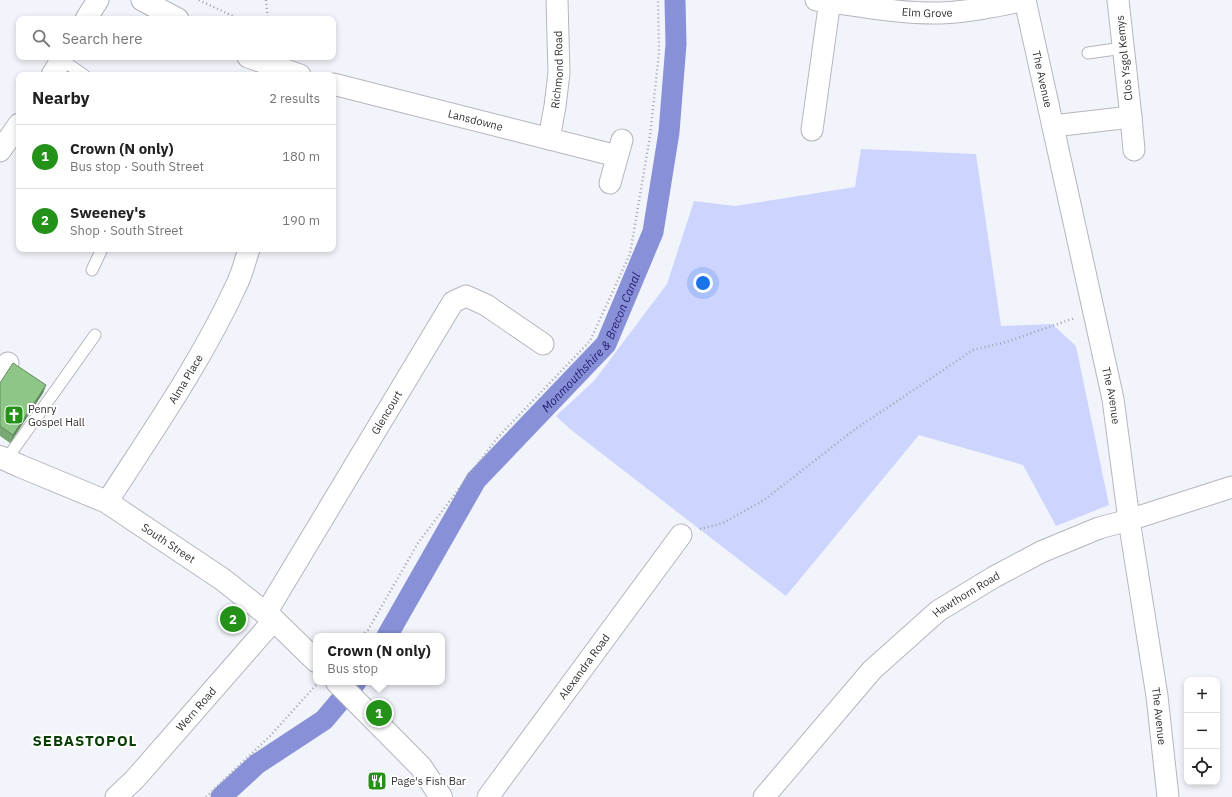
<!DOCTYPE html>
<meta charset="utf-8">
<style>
body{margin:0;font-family:"IBM Plex Sans",sans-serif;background:#f2f2f2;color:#222}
.controls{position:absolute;right:12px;bottom:12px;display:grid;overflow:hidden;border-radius:8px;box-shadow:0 2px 6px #0003}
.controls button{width:36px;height:36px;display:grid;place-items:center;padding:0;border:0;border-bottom:1px solid #e0e0e0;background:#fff;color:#222;font:20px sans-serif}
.you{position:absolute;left:703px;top:283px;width:14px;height:14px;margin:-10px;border:3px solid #fff;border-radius:50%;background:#1a73e8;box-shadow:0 0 0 6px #1a73e833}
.badge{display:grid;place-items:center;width:26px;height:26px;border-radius:50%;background:#249119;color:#fff;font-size:13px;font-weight:700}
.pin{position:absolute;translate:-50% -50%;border:2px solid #fff;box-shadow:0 1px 4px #0006}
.popup{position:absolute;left:313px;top:633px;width:132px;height:52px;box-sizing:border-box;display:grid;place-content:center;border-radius:8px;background:#fff;filter:drop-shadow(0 1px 3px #0005);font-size:13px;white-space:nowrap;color:#767676}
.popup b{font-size:15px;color:#222}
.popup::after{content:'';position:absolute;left:50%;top:100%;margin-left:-8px;border:8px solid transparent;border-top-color:#fff}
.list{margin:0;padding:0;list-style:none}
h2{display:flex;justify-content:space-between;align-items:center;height:52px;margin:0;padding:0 16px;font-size:17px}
h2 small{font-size:13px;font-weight:400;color:#767676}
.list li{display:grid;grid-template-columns:26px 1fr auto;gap:12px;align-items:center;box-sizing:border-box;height:64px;padding:0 16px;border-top:1px solid #e0e0e0}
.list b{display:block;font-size:15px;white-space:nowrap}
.list p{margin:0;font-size:13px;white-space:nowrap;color:#767676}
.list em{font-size:13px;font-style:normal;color:#767676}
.icon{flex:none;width:22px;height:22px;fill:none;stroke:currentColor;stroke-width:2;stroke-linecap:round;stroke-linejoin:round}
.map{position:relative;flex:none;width:1232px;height:797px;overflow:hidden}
.search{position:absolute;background:#fff;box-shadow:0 2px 6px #0003;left:16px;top:16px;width:320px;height:44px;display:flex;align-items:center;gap:10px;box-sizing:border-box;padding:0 14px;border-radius:8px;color:#767676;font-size:15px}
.panel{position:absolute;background:#fff;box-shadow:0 2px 6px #0003;left:16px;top:72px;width:320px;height:180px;border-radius:8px}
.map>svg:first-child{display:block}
.green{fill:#cdd4fe}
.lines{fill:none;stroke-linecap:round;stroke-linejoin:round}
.canal{stroke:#8890d8;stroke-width:21}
.lane-casing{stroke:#b5b6bd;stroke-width:13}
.street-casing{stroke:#b5b6bd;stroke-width:23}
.secondary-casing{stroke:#b5b6bd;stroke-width:24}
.path{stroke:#a4a5ab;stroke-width:2.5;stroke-dasharray:1 3;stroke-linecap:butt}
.lane{stroke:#fff;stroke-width:11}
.street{stroke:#fff;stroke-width:21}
.secondary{stroke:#fff;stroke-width:22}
.wall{fill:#79aa73}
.shaded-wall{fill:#638b5e}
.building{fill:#8dc686;stroke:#638b5e}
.labels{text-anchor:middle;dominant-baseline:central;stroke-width:4;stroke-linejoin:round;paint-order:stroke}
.street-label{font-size:11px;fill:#313134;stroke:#fff}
.poi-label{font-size:11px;fill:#313134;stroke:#fff;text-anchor:start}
.water-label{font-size:12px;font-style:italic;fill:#241c70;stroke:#fff}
.district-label{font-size:15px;font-weight:bold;letter-spacing:1px;fill:#0a3e05;stroke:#fff}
</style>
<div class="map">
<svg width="1232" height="797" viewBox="0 0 1232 797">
<rect width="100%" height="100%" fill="#f2f4fb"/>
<!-- green -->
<path class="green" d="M861 149 976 154 1001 326 1052 324 1076 346 1109 505 1056 526 1023 465 919 435 786 596 570 429 556 416 594 381 667 284 694 201 735 206 855 187Z"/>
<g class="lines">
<!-- canal -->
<g class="canal">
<path id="s1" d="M387 636 476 480 606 344 653 232 669 132 676 44 675 0"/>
<path d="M221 797 257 764 324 720 356 682"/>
</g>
<!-- lane casing -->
<g class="lane-casing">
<path id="lane" d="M1088 53 1123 48
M62 60 84 75
M92 270 102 249
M6 460 95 335"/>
</g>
<!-- street casing -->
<g class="street-casing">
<g id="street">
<path d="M142 0 178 19"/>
<path id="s2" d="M816 0C857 5 898 14 940 13 969 12 997 6 1025 0"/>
<path id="s3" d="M1025 0 1113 399 1129 520 1157 696 1168 797"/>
<path d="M86 19 98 0"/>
<path d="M248 57 300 75"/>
<path d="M52 75 63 57"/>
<path id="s4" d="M333 84 617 156"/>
<path d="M1131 117 1134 150"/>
<path d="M1053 126 1131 117 1118 0"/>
<path d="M812 130 830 0"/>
<path id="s5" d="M549 139 555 106 559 73 557 0"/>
<path d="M0 151 19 124"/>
<path d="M610 183 622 140"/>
<path d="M0 376 8 363"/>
<path id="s6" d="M107 502C152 432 201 362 236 286 242 275 245 261 249 249"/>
<path id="s7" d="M266 613 453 302 466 296 486 305 543 344"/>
<path id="s8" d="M116 797 135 779 274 620"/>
<path id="s9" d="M488 797 681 535"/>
<path id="s10" d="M764 797 872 670 938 611 994 577 1041 552 1099 528 1129 520 1232 487"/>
</g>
</g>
<!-- secondary casing -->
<g class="secondary-casing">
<g id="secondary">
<path id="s11" d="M0 457 20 466 107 502 222 579 274 620 316 661"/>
<path d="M337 682 421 767 441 797"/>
</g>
</g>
<!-- path -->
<path class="path" d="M199 0 239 19
M266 0 268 19
M700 529 723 523 764 500 854 430 973 350 1006 342 1075 318
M362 636 368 630 418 543 498 437 590 341 630 254 650 136 659 53 658 0
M206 797 271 735 316 685"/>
<!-- lane -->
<use href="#lane" class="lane"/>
<!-- street -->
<use href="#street" class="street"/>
<!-- secondary -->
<use href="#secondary" class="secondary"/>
</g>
<!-- wall -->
<path class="wall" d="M0 383 46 385 43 393 10 443 0 436Z"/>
<!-- shaded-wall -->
<path class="shaded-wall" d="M46 385 43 393 10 443 13 435Z"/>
<!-- building -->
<path class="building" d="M13 363 46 385 13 435 0 426V383Z"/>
<!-- icons -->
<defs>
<g id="church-square" transform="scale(1)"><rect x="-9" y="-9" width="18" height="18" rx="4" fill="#249119" stroke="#fff"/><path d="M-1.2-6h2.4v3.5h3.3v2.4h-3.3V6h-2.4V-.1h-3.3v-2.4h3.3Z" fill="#fff"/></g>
<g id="restaurant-square" transform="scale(1)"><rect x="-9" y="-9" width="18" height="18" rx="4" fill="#249119" stroke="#fff"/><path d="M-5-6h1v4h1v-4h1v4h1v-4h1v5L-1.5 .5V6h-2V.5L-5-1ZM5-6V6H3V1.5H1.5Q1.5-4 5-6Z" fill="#fff"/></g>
</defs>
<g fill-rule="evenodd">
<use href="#church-square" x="14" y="415"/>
<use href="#restaurant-square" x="377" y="781"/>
</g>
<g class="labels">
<!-- street labels -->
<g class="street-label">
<text stroke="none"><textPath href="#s2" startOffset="112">Elm Grove</textPath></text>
<text transform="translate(1124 58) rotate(-96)">Clos Ysgol Kemys</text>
<text stroke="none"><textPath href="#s5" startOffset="70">Richmond Road</textPath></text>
<text stroke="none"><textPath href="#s3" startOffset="81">The Avenue</textPath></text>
<text stroke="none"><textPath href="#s4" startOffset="147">Lansdowne</textPath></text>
<text stroke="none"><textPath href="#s6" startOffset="146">Alma Place</textPath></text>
<text stroke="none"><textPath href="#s3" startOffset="405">The Avenue</textPath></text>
<text stroke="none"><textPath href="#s7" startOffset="234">Glencourt</textPath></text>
<text stroke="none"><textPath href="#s11" startOffset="190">South Street</textPath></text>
<text stroke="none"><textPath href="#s10" startOffset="288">Hawthorn Road</textPath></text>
<text stroke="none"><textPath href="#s9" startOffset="162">Alexandra Road</textPath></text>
<text stroke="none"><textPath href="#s8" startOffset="119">Wern Road</textPath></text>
<text stroke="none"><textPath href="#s3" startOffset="729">The Avenue</textPath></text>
</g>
<!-- poi labels -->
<g class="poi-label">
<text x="28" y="409">Penry<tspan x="28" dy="13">Gospel Hall</tspan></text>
<text x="391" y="781">Page's Fish Bar</text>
</g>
<!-- water labels -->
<g class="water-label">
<text stroke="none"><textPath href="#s1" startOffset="361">Monmouthshire &amp; Brecon Canal</textPath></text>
</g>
<!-- district labels -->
<g class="district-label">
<text x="85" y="740">SEBASTOPOL</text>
</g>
</g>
</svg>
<div class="controls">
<button>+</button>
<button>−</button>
<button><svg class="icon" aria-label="locate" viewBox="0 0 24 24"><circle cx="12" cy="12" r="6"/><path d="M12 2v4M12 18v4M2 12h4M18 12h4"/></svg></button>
</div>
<div class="you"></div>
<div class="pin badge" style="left:379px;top:713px">1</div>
<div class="popup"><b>Crown (N only)</b>Bus stop</div>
<div class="pin badge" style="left:233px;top:619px">2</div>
<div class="search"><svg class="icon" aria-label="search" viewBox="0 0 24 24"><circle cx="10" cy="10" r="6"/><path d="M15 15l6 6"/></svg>Search here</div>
<section class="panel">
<h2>Nearby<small>2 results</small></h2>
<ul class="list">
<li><span class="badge">1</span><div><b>Crown (N only)</b><p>Bus stop · South Street</p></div><em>180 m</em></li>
<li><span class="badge">2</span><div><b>Sweeney's</b><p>Shop · South Street</p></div><em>190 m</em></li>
</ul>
</section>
</div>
